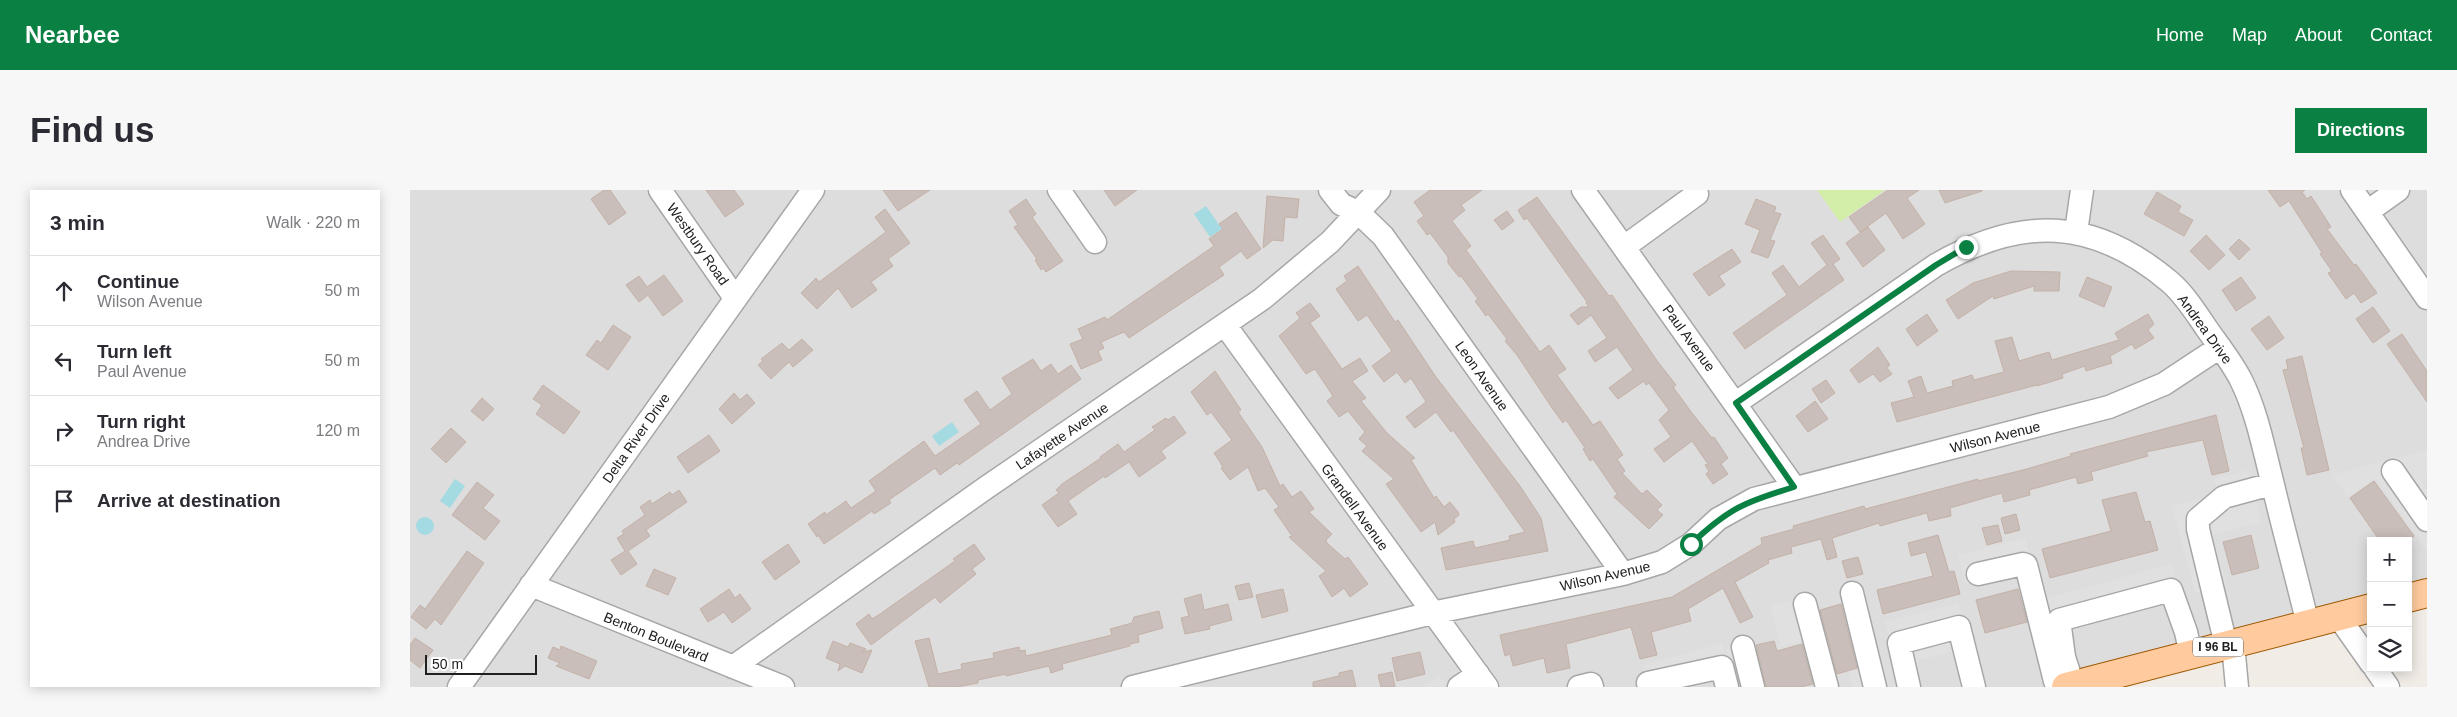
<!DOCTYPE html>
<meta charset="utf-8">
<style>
body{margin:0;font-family:Arial,sans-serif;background:#f7f7f7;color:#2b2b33}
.controls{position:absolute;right:15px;bottom:15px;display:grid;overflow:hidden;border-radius:0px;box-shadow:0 2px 12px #0003}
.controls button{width:45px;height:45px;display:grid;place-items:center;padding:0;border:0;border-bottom:1px solid #e1e1e2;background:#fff;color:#2b2b33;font:25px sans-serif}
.scale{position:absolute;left:15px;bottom:12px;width:112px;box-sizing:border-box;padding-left:5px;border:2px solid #202020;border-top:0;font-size:14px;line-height:18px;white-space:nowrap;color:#202020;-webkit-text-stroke:4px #fff;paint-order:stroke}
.stop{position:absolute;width:15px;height:15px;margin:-11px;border:4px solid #0b8043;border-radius:50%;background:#fff}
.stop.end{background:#0b8043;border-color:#fff;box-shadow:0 1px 5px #0008}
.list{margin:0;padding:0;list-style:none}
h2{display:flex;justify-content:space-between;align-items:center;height:65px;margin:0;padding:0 20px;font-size:21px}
h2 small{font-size:16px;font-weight:400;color:#7c7c81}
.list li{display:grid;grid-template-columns:32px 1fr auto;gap:15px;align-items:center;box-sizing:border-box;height:70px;padding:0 20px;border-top:1px solid #e1e1e2}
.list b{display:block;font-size:19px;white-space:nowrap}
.list p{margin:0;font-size:16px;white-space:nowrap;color:#7c7c81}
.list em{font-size:16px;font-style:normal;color:#7c7c81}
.icon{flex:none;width:28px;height:28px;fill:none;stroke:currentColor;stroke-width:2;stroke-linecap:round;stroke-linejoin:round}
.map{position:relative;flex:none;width:2017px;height:497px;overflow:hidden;border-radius:0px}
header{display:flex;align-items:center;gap:30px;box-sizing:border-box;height:70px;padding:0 25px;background:#0b8043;color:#fff}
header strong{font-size:24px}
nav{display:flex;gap:28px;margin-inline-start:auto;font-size:18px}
.intro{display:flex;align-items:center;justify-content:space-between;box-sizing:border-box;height:120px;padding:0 30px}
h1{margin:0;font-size:35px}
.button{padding:12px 22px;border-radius:0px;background:#0b8043;color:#fff;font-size:18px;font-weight:700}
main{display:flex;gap:30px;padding:0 30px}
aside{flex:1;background:#fff;border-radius:0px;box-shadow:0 2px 12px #0003}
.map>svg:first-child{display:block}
.residential{fill:#dedddd}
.grass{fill:#d3eea9}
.parking{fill:#e0e0e0}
.water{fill:#a4dae1}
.building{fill:#c9beb9;stroke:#c4b1a7}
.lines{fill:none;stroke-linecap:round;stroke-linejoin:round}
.minor-casing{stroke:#a7a7a7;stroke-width:25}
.major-casing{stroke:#9c5700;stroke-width:30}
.minor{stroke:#fff;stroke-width:22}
.major{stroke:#ffca9d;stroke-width:28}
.route{stroke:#0b8043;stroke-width:6}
.labels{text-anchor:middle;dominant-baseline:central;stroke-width:5;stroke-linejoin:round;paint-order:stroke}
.shield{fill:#fff;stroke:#636363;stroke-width:1}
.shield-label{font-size:12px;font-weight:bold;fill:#202020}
.street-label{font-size:14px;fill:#202020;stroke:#fff}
</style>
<header>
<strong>Nearbee</strong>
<nav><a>Home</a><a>Map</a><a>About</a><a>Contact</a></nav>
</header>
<div class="intro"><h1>Find us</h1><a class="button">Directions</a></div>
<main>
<aside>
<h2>3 min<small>Walk · 220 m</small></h2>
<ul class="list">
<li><svg class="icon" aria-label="ahead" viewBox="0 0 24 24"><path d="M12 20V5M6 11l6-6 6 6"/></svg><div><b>Continue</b><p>Wilson Avenue</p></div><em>50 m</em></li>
<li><svg class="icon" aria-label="left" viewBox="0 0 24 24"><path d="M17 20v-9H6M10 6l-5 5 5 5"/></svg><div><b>Turn left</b><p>Paul Avenue</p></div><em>50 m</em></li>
<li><svg class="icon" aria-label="right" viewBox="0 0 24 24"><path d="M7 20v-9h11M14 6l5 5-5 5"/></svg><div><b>Turn right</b><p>Andrea Drive</p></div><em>120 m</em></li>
<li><svg class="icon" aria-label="arrive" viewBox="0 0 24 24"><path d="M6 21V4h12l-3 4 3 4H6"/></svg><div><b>Arrive at destination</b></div></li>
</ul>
</aside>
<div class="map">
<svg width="2017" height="497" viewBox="0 0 2017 497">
<rect width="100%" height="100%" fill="#f1ece6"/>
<!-- residential -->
<path class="residential" d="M0 0H403L49 497H0Z
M411 0H2017V404L1998 409V351H1961V419L1655 497H61Z"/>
<!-- grass -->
<path class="grass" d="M1407 0H1475L1430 32Z"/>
<!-- parking -->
<path class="parking" d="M2017 260V287L2012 291 2017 299V361L1965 288 1938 307 1922 285Z
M1838 280 1851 332 1803 345 1816 394 1785 403 1762 316 1808 304 1804 289Z
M1615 348 1623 378 1556 395 1548 365Z
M1761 374 1772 410 1646 440 1638 408Z
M1452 395 1479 497H1443L1439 482 1456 478 1436 399Z
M1398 406 1409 446 1371 457 1360 416Z
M1548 413 1560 457 1487 476 1475 432Z
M1312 453 1320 482 1238 497 1232 475Z
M1337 453 1349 497H1326L1316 458Z
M1029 485 1038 497H1013Z"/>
<!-- water -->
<path class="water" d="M796 16 812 39 800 47 784 24Z
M542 232 549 242 529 256 522 246Z
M45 289 55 296 40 318 30 311Z
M6 336a9 9 0 1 1 18 0a9 9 0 1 1-18 0Z"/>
<!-- building -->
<path class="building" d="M194 0H200L216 23 199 35 181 9Z
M296 0H324L334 14 315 27Z
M473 0H520L488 21Z
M694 0H727L705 16Z
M1020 0H1072L1051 15 1055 20 1042 31 1061 56 1056 60 1130 162 1139 155 1156 179 1147 185 1183 235 1190 231 1213 265 1207 269 1215 281 1212 283 1232 304 1237 300 1252 315 1247 320 1253 325 1239 339 1204 307 1207 304 1183 269 1180 271 1173 259 1175 258 1156 230 1153 233 1142 218 1107 165 1095 151 1097 149 1078 124 1076 126 1065 111 1068 109 1051 86 1049 87 1038 73V67L1020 43 1017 45 1007 31 1014 26 1004 12Z
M1478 0H1509L1497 8 1515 34 1493 49 1476 23 1450 42 1439 27Z
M1529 0H1572V1L1535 13Z
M1858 0H1895L1892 2 1897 9 1901 6 1921 37 1917 39 1944 75 1946 74 1967 103 1951 113 1944 103 1936 109 1918 83 1922 81 1910 64 1912 63 1907 55 1879 11 1870 17Z
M1747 2 1771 16 1768 22 1783 30 1774 46 1734 24Z
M857 6 889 9 887 28 875 27 873 51 863 50 853 58Z
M1127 7 1199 106 1202 105 1248 172 1266 195 1263 197 1282 223 1302 248 1304 247 1318 268 1311 274 1318 284 1303 294 1296 284 1299 281 1295 275 1298 274 1282 251 1254 272 1244 259 1261 247 1249 230 1259 220 1239 193 1236 195 1234 191 1208 209 1199 198 1223 180 1207 157 1185 172 1178 161 1197 148 1181 125 1168 135 1160 125 1171 117H1179L1176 113 1177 112 1117 28 1114 30 1108 20Z
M616 9 626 24 622 27 653 71 636 82 633 78 631 80 625 70 627 69 604 37 608 35 599 21Z
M1346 9 1366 17 1364 22 1371 24 1360 50 1365 51 1358 68 1341 62 1350 40 1335 34Z
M475 19 500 53 478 69 483 76 461 92 467 100 442 118 428 98 407 119 391 103 406 88 409 92 476 42 465 27Z
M1097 21 1104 31 1092 40 1084 30Z
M826 22 851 59 837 69 831 61 809 77 814 85 719 148 714 142 691 152 694 158 688 161 692 170 671 179 660 154 673 149 668 139 695 127 697 130 804 56 799 49 813 39 809 34Z
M1458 37 1475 60 1453 77 1436 53Z
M1413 45 1430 69 1423 74 1434 90 1335 159 1323 143 1377 105 1362 83 1373 75 1389 97 1417 75 1401 53Z
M1796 45 1815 65 1799 80 1780 61Z
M1829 49 1840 59 1829 70 1819 59Z
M1322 59 1331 72 1309 86 1315 95 1299 106 1283 84Z
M948 76 985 132 988 130 1026 187 1110 296 1131 328 1138 361 1036 380 1031 358 1063 351 1065 358 1100 350 1099 346 1115 342 1043 240 1041 242 1026 222 1005 238 996 227 1016 212 1001 188 995 193 987 182 974 192 962 176 982 161 957 125 948 131 926 99 937 91 934 86Z
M1601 81 1650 82 1649 101H1624V96L1584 109 1583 106 1548 129 1536 110 1563 93Z
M254 85 273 111 253 126 238 105 229 112 216 95 229 86 237 97Z
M1677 87 1702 97 1694 117 1669 106Z
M1831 87 1846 108 1826 121 1812 100Z
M900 113 910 126 900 133 932 179 950 168 958 181 942 191 956 208 951 211 977 243 1005 268 1001 270 1024 308 1026 306 1034 317 1040 312 1048 322 1049 325 1044 329 1045 332 1028 345 1025 332 1011 342 976 294 984 289 952 261 957 256 949 249 955 242 938 221 929 227 917 211 923 206 905 179 896 184 869 146 890 128 886 123Z
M1963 117 1980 141 1963 153 1946 129Z
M1517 124 1528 141 1507 156 1496 139Z
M1738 124 1744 134 1738 140 1744 148 1725 159 1722 154 1700 166 1702 173 1676 181 1675 176 1652 184 1653 188 1627 196V195L1487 232 1481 213 1504 207 1498 191 1511 186 1517 203 1543 196 1542 191 1562 185 1564 190 1594 182 1585 151 1602 147 1609 171 1639 162 1642 170 1709 150 1705 143Z
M1859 126 1874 148 1857 160 1841 139Z
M203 135 221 147 198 180 176 165 187 150 191 153Z
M1992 144 2017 181V212L1977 154Z
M392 149 403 160 383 177 379 172 361 189 348 175 353 171 351 169 372 153 379 160Z
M1468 157 1480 175 1477 178 1482 184 1470 192 1463 184 1449 193 1440 180Z
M1892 166 1919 280 1897 285 1891 258H1894L1873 180 1878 179 1876 170Z
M623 169 631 181 641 174 648 184 661 175 671 189 549 275 547 273 530 285 525 278 479 310 481 313 464 324 462 321 414 354 408 345 407 347 398 334 415 322 416 325 436 311 441 318 466 301 459 291 514 251 525 266 571 234 554 210 567 201 580 220 602 204 592 188Z
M805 181 831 220 828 222 852 257 870 296 873 294 882 307 891 301 904 319 899 322 922 344 916 350 917 353 935 369 938 367 958 394 940 407 934 398 922 407 909 386 916 381 879 347 882 346 864 320 869 317 855 298 848 301 838 277 820 290 811 278 813 277 804 263 822 250 801 222 797 225 781 202Z
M1416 190 1425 203 1411 213 1402 199Z
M133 195 170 222 154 244 126 224 132 215 123 209Z
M324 203 330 210 337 204 345 213 322 234 309 219Z
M72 208 84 219 73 231 61 221Z
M1405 211 1418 229 1398 242 1386 226Z
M1806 225 1819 281 1802 285 1793 250 1736 262 1738 266 1681 282 1683 290 1668 294 1666 287 1619 300 1620 305 1594 312 1592 303 1540 318 1541 326 1519 331 1517 323 1513 324 1470 336 1469 333 1422 348 1427 367 1417 370 1411 349 1381 357 1382 363 1358 370 1359 373 1325 392 1343 427 1330 433 1313 398 1278 419 1281 431 1241 442 1247 465 1230 469 1221 437 1156 454 1160 478 1137 483 1134 468 1103 476 1100 464 1095 466 1090 445 1262 407 1352 354 1351 348 1384 339 1383 336 1454 316 1455 319 1568 289V291L1613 280 1661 266 1660 264Z
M764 226 776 243 751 261 756 268 729 287 719 272 695 288 694 286 658 311 667 324 648 337 632 315 649 303 646 300 652 294 691 268 690 267 708 254 714 262 745 240 742 237 756 228 758 230Z
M41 238 56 252 36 273 21 259Z
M299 245 310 261 278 283 267 267Z
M1964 291 2004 346 1998 351H1970L1940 308Z
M67 292 84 305 73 318 90 331 75 350 42 325Z
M269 300 277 312 236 340 240 346 218 361 227 374 211 385 201 370 215 361 207 348 214 344 212 341 235 325 230 317 240 310 242 314 260 302 262 305Z
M1726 302 1735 332 1740 331 1748 360 1640 388 1632 359 1701 341 1692 310Z
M1606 324 1610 340 1595 344 1591 328Z
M1588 335 1592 351 1577 355 1572 338Z
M1528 345 1539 382 1544 381 1550 404 1473 424 1467 400 1523 386 1516 362 1501 366 1498 353Z
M1841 345 1849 378 1822 385 1813 352Z
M378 354 390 372 365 390 352 372Z
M564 354 575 369 562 379 566 384 530 413 525 407 461 455 446 434 459 424 462 429 470 424 545 371 543 369Z
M57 361 74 373 31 435 25 429 16 439 1 427 10 415 15 419Z
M1448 367 1453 384 1437 388 1432 371Z
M244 379 266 388 258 405 236 396Z
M839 393 843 407 829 410 825 396Z
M319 399 325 408 330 404 341 419 322 433 314 422 298 432 290 419Z
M873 399 878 421 852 428 846 405Z
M1608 399 1617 432 1575 443 1566 410Z
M791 404 794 420 818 414 822 430 799 436 800 439 775 444 771 428 779 426 774 409Z
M1431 414 1447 478 1427 484 1410 420Z
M749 421 753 438 728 445 729 452 720 454V456L652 474 653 479 641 483 639 476 596 486V484L568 490V493L547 497H519L505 451 519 448 528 484 552 479 551 474 584 468 583 463 609 457 610 461 615 460 616 466 702 445 700 439 722 433 724 427Z
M5 448 23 460 10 478 0 470V455Z
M423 451 438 457 440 453 456 459 452 462 462 460 452 483 435 476 428 481 430 474 416 468Z
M1364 451 1367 461 1392 454 1403 494 1391 497H1356L1346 455Z
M151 456 187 471 179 489 146 476 150 473 138 468 143 457 150 460Z
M1010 462 1015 484 987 491 982 468Z
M942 480 946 497H903V492L929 486V483Z
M982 482 985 497H971L968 485Z"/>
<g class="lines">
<!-- minor casing -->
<g class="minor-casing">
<path id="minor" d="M250 0 325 108
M649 0 685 52
M920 0 931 14 949 23 973 46 1213 384
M1173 0 1384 297
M1942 0 2017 108
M1957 22 1988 0
M1666 42 1672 0
M1214 57 1287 4
M815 135 1077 497
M1326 213 1526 75C1611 26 1683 27 1760 92 1775 105 1786 123 1797 139 1808 155 1822 172 1831 190 1847 222 1854 260 1863 295 1874 342 1887 388 1898 435
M1983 281 2017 330
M1568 384 1613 374 1616 375 1645 491
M121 395 373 497
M1442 403 1465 497
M1395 414 1417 497
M1928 426 1961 473
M1823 454 1827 497
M1816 455 1788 339V329L1814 307 1862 294
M1333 457 1343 497
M323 477 577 297 852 109 920 52 969 0
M1965 478 1978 497
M1663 495 1654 467 1649 430 1761 400 1776 442 1781 465
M49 497 403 0
M723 497 1022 423 1213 384 1252 372 1281 354 1308 329 1344 309 1699 217 1754 194 1810 157
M1049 497 1068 484
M1169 497 1181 494 1182 497
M1240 497 1238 493 1312 477 1317 497
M1499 497 1489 453 1549 437 1564 497"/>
</g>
<!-- major casing -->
<g class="major-casing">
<path id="major" d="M1998 408 2017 403
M1656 497 1961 418"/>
</g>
<!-- minor -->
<use href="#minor" class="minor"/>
<!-- major -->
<use href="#major" class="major"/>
</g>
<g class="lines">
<!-- route -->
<path class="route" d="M1281 354C1319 318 1335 312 1384 297L1326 213 1526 75 1556 57"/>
</g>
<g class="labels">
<!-- shield labels -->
<rect class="shield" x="1783" y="447.5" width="50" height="19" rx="4"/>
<g class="shield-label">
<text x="1808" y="457">I 96 BL</text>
</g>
<!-- street labels -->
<g class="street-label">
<text transform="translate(288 54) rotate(55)">Westbury Road</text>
<text transform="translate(1795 139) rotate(54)">Andrea Drive</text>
<text transform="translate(1279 148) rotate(54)">Paul Avenue</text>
<text transform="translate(1072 186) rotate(55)">Leon Avenue</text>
<text transform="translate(652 246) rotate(-34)">Lafayette Avenue</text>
<text transform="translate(1585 247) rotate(-14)">Wilson Avenue</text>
<text transform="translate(226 248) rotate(-55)">Delta River Drive</text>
<text transform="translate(945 317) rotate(54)">Grandell Avenue</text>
<text transform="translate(1195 386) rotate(-13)">Wilson Avenue</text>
<text transform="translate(246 447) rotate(22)">Benton Boulevard</text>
</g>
</g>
</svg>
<div class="controls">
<button>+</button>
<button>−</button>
<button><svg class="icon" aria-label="layers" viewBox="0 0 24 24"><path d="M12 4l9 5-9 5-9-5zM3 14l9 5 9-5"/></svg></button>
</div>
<div class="scale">50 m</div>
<div class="stop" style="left:1281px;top:354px"></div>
<div class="stop end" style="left:1556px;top:57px"></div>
</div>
</main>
